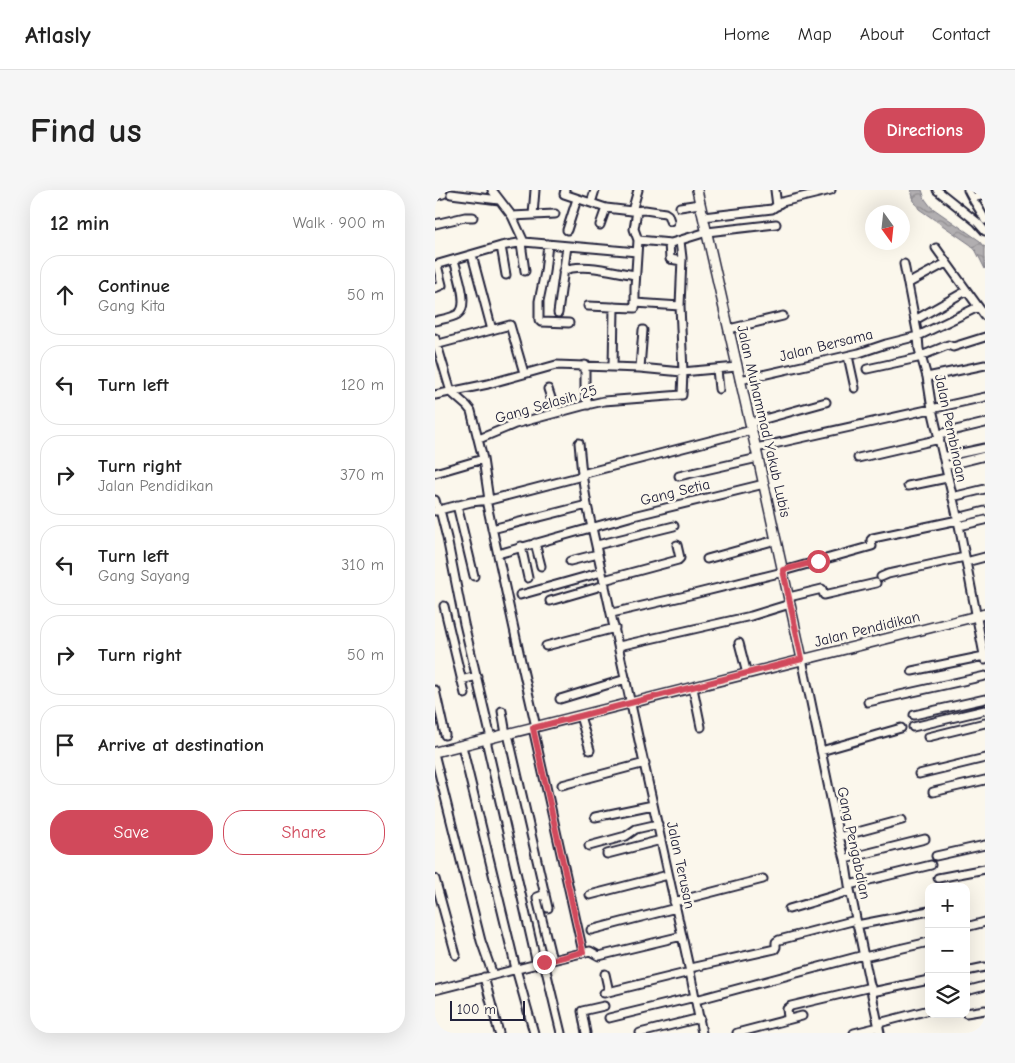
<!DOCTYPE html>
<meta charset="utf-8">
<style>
body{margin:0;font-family:"Comic Neue",sans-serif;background:#f6f6f6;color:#222}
.controls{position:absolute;right:15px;bottom:15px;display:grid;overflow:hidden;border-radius:10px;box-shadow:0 5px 20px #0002}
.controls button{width:45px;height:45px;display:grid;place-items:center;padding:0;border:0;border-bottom:1px solid #e0e0e0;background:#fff;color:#222;font:25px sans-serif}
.compass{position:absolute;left:430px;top:15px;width:45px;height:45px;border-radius:50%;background:#fff;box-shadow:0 5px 20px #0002;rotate:165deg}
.scale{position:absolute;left:15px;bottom:12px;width:75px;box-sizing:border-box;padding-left:5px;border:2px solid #22223b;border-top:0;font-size:14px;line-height:18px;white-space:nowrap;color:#22223b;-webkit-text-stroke:4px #fbf7ec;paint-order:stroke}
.stop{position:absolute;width:15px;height:15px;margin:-11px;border:4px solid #d1495b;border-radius:50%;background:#fff}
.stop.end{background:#d1495b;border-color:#fff;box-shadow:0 1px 5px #0008}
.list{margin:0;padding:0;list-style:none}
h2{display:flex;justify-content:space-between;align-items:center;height:65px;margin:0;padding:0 20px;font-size:21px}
h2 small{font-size:16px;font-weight:400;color:#767676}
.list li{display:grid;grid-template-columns:32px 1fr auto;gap:15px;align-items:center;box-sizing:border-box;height:80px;margin:0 10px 10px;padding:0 10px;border:1px solid #e0e0e0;border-radius:20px}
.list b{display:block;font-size:19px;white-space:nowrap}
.list p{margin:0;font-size:16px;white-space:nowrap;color:#767676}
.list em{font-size:16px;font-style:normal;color:#767676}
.actions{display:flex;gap:10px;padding:15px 20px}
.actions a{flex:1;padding:11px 0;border:1px solid #d1495b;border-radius:20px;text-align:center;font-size:18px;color:#d1495b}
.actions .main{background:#d1495b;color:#fff}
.icon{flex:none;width:28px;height:28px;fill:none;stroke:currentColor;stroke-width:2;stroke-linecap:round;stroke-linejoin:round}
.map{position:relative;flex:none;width:550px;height:843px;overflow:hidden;border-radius:20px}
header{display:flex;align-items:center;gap:30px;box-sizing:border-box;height:70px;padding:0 25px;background:#fff;border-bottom:1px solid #e0e0e0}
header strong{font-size:24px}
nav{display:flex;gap:28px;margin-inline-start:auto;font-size:18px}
.intro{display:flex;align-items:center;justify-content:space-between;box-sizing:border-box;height:120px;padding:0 30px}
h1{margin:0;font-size:35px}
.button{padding:12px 22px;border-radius:20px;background:#d1495b;color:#fff;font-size:18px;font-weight:700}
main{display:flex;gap:30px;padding:0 30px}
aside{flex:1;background:#fff;border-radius:20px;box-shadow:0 5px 20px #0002}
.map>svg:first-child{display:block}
.water{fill:url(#water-waves);stroke:#787681}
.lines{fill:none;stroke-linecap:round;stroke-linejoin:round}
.minor-casing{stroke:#22223b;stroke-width:11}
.major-casing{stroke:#22223b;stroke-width:12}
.minor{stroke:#fbf7ec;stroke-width:7}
.major{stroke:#fbf7ec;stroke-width:9}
.route{stroke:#d1495b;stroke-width:6}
.labels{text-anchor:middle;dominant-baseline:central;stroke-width:5;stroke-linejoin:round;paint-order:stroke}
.street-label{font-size:15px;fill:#22223b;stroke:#fbf7ec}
</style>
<header>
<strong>Atlasly</strong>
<nav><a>Home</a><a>Map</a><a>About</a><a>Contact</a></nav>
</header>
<div class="intro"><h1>Find us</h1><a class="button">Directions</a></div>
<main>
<aside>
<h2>12 min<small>Walk · 900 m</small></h2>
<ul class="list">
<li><svg class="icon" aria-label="ahead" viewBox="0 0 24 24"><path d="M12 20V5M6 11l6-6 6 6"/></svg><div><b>Continue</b><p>Gang Kita</p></div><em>50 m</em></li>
<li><svg class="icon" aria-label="left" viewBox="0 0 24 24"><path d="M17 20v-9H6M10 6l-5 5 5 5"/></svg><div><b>Turn left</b></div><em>120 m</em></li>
<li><svg class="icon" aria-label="right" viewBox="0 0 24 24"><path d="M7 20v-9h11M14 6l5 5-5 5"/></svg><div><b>Turn right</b><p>Jalan Pendidikan</p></div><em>370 m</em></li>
<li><svg class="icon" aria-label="left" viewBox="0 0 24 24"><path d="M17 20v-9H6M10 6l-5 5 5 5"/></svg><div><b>Turn left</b><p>Gang Sayang</p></div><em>310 m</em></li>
<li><svg class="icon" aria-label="right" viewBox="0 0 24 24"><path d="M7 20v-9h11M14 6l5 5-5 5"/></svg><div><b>Turn right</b></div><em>50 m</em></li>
<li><svg class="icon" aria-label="arrive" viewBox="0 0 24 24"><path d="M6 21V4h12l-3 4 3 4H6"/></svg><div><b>Arrive at destination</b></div></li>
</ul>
<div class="actions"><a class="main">Save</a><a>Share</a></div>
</aside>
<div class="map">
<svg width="550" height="843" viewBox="0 0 550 843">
<defs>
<pattern id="water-waves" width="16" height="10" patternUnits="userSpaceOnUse" patternTransform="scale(1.25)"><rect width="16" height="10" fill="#b1aeb0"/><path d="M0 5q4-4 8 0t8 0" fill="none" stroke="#908d90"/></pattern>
</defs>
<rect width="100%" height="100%" fill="#fbf7ec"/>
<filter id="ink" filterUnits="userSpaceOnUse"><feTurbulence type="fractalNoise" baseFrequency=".02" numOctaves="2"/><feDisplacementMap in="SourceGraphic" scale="10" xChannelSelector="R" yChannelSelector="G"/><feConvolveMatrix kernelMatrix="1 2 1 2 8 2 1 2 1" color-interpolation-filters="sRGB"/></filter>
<g filter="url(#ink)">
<!-- water -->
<path class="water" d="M476 0H487L490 9 496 17 545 51 550 57V79L541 61 536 55 484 19 479 11Z"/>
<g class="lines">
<!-- minor casing -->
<g class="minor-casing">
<path id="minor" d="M130 0 129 4 171 18 197 21 210 20 230 23 233 25 235 31
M340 0 342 16
M502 0 542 32 550 41
M533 0C538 11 545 19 550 30
M16 4 64 10
M0 6 8 4
M537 8 550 5
M156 13 160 0
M245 17 265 14
M197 21 203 0
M98 25 120 24
M77 26 98 25 100 0
M268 27 337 19 347 12 396 0
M0 34 30 27H38
M165 35 171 18
M132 40 142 9
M203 50 236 53 272 42 341 34
M89 52 202 62
M86 53 90 81
M234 53 235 69 247 71
M113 54 110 82 104 111V130L106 132 134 133
M66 56 71 85
M501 58 550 126
M37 65 57 140
M469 74 483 146 484 159 492 187 497 219 523 330 550 470
M0 75 66 56 89 52 77 26 57 0
M128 81C147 72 179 82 200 85
M474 93 511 73
M0 98 7 95 2 75
M200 113 245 116
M153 116 200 118V97L203 50 199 39 202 21
M123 123 132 56
M480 130 531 101
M0 131C7 129 17 128 23 124 35 116 22 82 19 70
M294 139 348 126
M0 148 16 202 32 216 36 221 48 269 54 310
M0 155 75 135 89 183
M413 166 420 198
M486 166 513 155 518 157 550 147
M150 175V200L153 215
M178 177 179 117
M205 178 208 140
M282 179 284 199
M432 179 487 167
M492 187 550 175
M305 190 398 169 424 163 451 154 483 146 543 117
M113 199 121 223
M0 205 53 194 121 175 205 178 247 182 302 177
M315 233 391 212
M504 244 550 233
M44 249 80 234 147 216 169 211 247 205 248 182 245 116 247 68 245 51
M144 253 147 284 152 315 255 782 267 843
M321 258 550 207
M508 267 550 258
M423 268 505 249
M510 276 550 266
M0 283 48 269
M147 284 317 240
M244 286 323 268
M473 296 512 288
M517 307 550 299
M0 310 3 321
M51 310 86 471 101 537
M22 315 39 386
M5 320 12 348 29 434 56 548
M0 321 36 312 55 310 147 286
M522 328 550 321
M524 336 550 330
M57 339 152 315
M100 353 106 376
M162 355 239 336
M86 356 93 388
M63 364 198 326 329 294
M272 369 341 350
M135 371 163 364
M531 372 550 367
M348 381 437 356 436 350 438 348 523 330
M446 387 453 384 530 367
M169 390 243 370 245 368 242 355
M85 405 167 382
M354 407 387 399 389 405 441 393
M115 411 170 395
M9 416 30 504
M177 423 259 404 348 382
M304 453 312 484
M111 456 180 438
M184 456 316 426 355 414
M367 469 404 647 410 669 414 695 445 843
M477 481 549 466
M26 490 42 486
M258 498 266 537
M0 500 10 545
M125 509 191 489
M433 512 550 486
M67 521 71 544
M479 525 550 509
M145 526 155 560
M478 537 550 520
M98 538 148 762
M73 544 113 718
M493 547 550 533
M51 550 102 774
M27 556 81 779 99 843
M386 561 466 538
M0 567 46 751 58 785
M484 584 550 568
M127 595 210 573
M498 602 550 590
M160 627 218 615
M404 647 467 630
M154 656 191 646 201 639 223 634
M172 664 226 650
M501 666 550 655
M410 669 490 649
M503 688 550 679
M0 689 21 765
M414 695 496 675
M110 704 102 707V709L117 770
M155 705 233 685
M239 712 328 689
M354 719 415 701
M422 735 494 721
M531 737 550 732
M156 740 241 718
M429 767 494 752
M255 778 340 759 341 757V752L344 750 421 730
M531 781 550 777
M170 784 174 802
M49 787 64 843
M0 800 106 773
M531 801 550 796
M437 802 494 790
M169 803 255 782
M261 810 429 765
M531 823 550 820
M174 828 260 807
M352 829 353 827 352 819 356 816 436 797
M444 833 494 820
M126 843 109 772 155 761 164 766 247 746
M151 843 147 821 169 816
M205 843 265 828
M302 843 367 826
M419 843 444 837"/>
</g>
<!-- major casing -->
<g class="major-casing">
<path id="major" d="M262 0 323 268 367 469
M0 562 550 424"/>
</g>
<!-- minor -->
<use href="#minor" class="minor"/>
<!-- major -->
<use href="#major" class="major"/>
</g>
</g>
<g class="lines" filter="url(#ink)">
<!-- route -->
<path class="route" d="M109 772 148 762 98 538 367 469 348 380 383 371"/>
</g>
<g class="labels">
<!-- street labels -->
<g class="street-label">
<text transform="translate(391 155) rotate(-14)">Jalan Bersama</text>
<text transform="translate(111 214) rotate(-16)">Gang Selasih 25</text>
<text transform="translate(329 231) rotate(77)">Jalan Muhammad Yakub Lubis</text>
<text transform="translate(516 238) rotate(78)">Jalan Pembinaan</text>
<text transform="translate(240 302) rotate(-14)">Gang Setia</text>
<text transform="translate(432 439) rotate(-14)">Jalan Pendidikan</text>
<text transform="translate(419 653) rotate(78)">Gang Pengabdian</text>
<text transform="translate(246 675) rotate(78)">Jalan Terusan</text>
</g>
</g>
</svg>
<div class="controls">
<button>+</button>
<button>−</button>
<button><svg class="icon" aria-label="layers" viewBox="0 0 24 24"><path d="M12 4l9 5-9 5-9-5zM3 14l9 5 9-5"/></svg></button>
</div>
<svg class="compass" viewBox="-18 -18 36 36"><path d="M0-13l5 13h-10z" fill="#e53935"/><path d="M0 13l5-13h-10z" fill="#767676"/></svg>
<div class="scale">100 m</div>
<div class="stop" style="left:383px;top:371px"></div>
<div class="stop end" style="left:109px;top:772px"></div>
</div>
</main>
